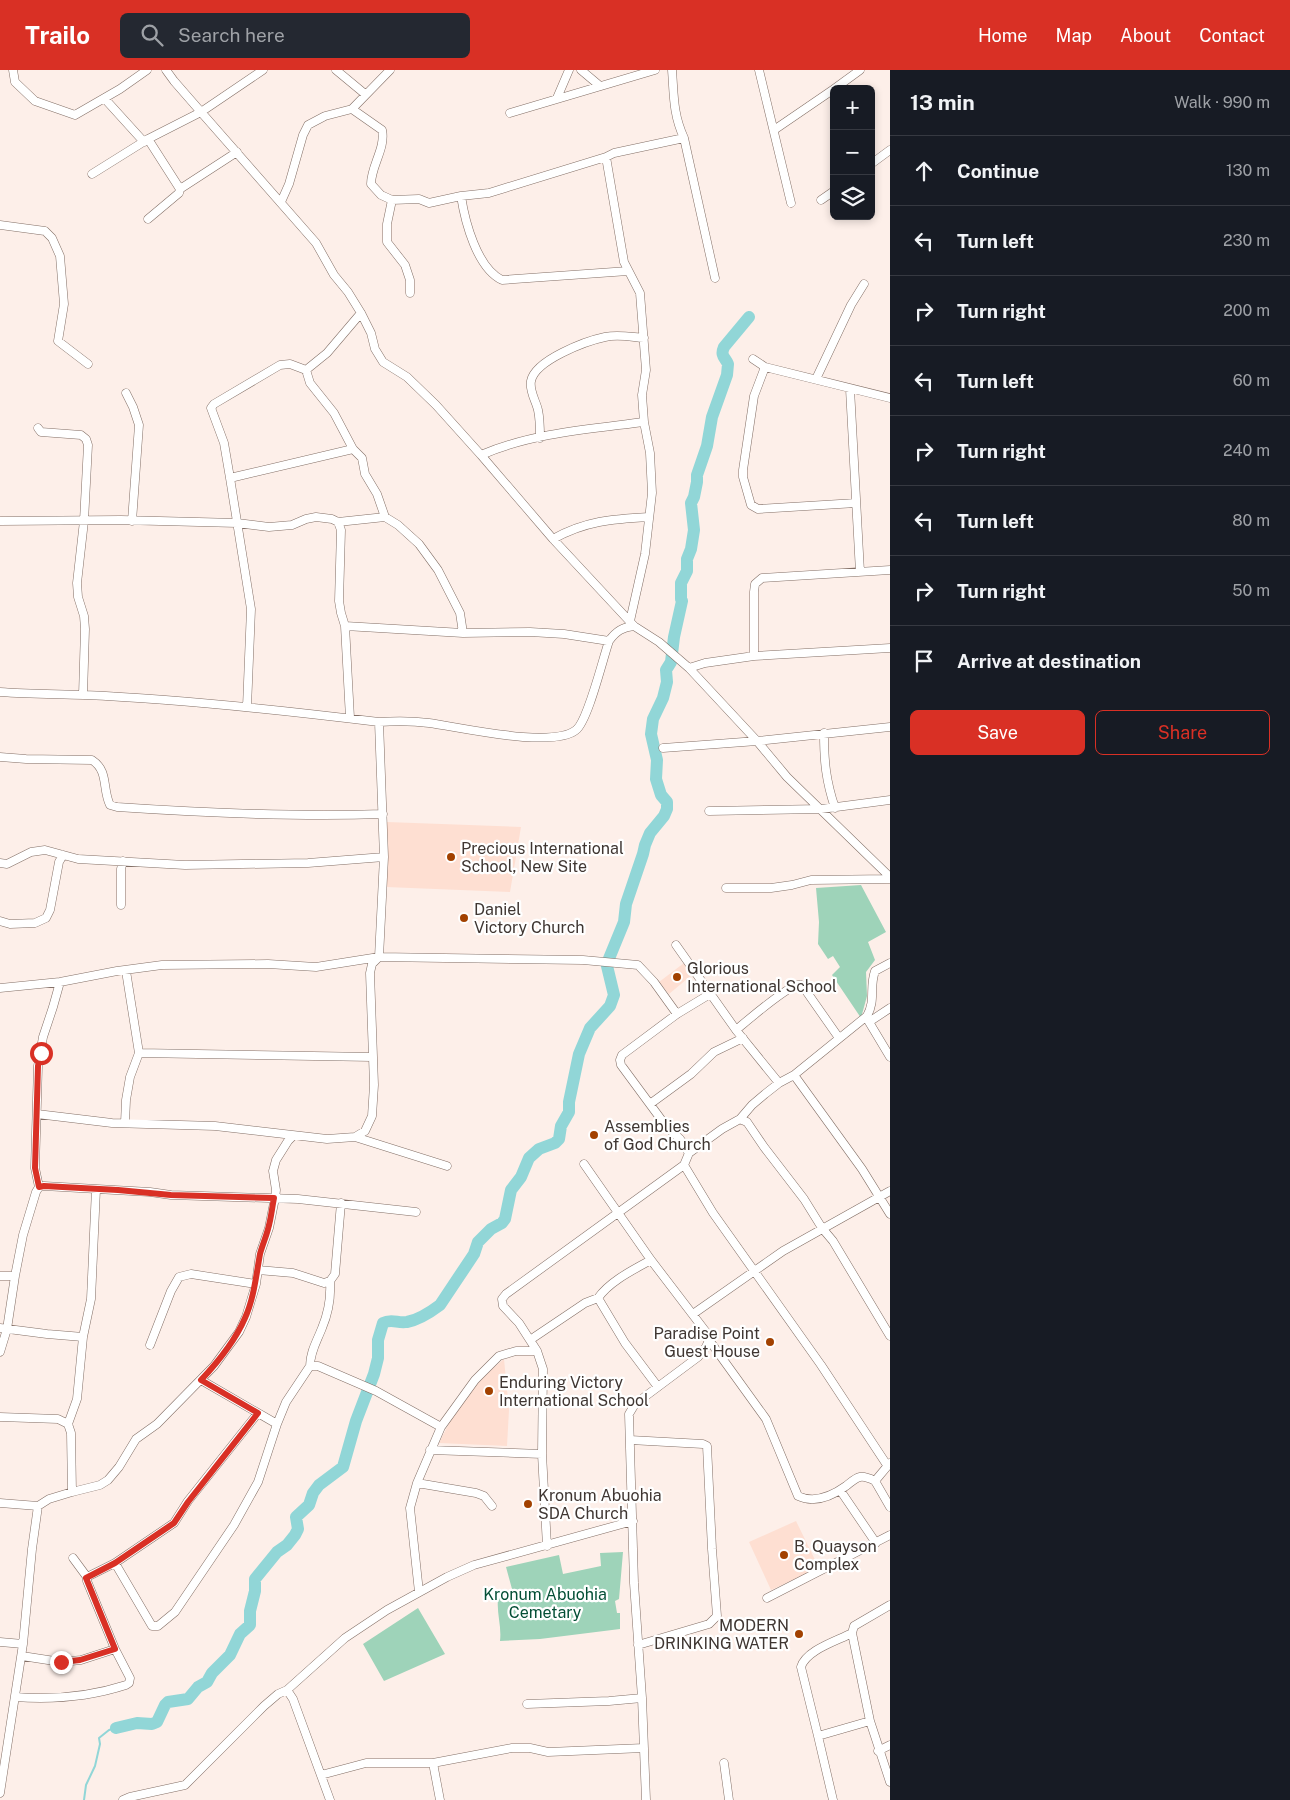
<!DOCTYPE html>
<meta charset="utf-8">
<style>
body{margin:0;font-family:"Public Sans",sans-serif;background:#242831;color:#f1f3f6}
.controls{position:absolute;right:15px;top:15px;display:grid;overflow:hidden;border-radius:8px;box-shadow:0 2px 8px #0003}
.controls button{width:45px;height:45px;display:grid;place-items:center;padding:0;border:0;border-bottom:1px solid #363941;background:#171b24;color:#f1f3f6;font:25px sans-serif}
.stop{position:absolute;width:15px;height:15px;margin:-11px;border:4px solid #d93025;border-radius:50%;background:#fff}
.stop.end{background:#d93025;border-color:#fff;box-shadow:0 1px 5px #0008}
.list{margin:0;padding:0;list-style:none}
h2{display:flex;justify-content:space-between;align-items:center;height:65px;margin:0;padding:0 20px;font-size:21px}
h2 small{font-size:16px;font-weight:400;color:#9ea1a6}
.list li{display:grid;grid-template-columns:32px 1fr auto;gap:15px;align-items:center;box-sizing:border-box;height:70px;padding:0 20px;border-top:1px solid #363941}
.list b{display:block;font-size:19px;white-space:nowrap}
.list em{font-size:16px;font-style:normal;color:#9ea1a6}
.actions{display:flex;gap:10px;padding:15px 20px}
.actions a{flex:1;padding:11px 0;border:1px solid #d93025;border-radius:8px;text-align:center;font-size:18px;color:#d93025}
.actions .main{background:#d93025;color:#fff}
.icon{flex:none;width:28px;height:28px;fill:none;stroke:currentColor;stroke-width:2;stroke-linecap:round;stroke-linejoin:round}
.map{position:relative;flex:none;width:890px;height:1730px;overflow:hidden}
header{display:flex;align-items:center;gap:30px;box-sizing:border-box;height:70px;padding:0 25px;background:#d93025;color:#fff}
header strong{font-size:24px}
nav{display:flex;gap:28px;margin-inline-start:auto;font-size:18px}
.search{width:350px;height:45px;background:#242831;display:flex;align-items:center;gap:12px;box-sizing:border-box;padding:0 18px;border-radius:8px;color:#9ea1a6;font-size:19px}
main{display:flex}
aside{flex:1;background:#171b24}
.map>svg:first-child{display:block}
.built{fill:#fedfd2}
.green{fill:#9ed3b9}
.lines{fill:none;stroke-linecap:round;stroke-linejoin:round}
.stream{stroke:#91d6d7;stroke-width:2}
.river{stroke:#91d6d7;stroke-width:12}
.minor-casing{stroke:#836f66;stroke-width:9}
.minor{stroke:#fff;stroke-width:8}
.route{stroke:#d93025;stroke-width:6}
.poi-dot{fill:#a24100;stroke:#fff;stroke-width:2}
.labels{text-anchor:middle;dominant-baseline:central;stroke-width:4.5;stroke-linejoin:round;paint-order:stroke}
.poi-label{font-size:16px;fill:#3f3632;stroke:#fff;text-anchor:start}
.park-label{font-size:16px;fill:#044f36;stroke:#fff}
</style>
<header>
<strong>Trailo</strong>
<div class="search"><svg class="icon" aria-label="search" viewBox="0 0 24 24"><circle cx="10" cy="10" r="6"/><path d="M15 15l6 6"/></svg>Search here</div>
<nav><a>Home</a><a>Map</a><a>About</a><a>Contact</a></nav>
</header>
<main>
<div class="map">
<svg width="890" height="1730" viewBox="0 0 890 1730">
<rect width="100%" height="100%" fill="#fdefe9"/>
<!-- built -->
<path class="built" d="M387 752 521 757 510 822 386 817Z
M684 893 693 904 669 924 659 912Z
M504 1289 509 1340 507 1376 439 1373 459 1334 483 1307Z
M796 1451 819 1498 771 1520 749 1472Z"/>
<!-- green -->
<path class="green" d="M861 815 886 862 868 872 875 890 866 902 867 926 861 948 832 905 840 897 833 886 828 889 818 874 819 852 816 818Z
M623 1482 619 1529 615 1531 617 1543H620V1559L540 1569 500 1571C502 1554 495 1540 499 1524L512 1519 506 1497 559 1485 563 1504 601 1496 600 1483Z
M418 1538 445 1584 384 1611 363 1574Z"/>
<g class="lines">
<!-- stream -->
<path class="stream" d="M84 1730 86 1715 95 1696 100 1674 99 1668 109 1660 116 1658"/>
<!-- river -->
<path class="river" d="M116 1658 137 1653 152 1654 157 1652 165 1635 168 1632 188 1629 198 1617 207 1612 212 1603 230 1585 240 1564 250 1555V1541L255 1521V1509L277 1482 287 1475 295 1465 298 1459 296 1447 309 1435 313 1423 319 1415 343 1397 356 1351 374 1304 378 1288V1270L383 1253C392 1248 398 1254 407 1252 418 1250 432 1241 440 1235L474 1184 478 1172 491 1159 502 1153 505 1149 511 1120 521 1107 529 1088 539 1079 555 1073 559 1069 561 1056 569 1042V1032L579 984 590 958 610 936 614 925 607 896 608 891 624 852 626 834 643 784 645 775 650 763 664 746 667 739V732L661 725 656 709 657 690 651 664 653 649 663 628 667 612 666 600 671 592 674 567 682 531 681 529V513L687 501V489L691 479 694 460 691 433 694 427 697 412V405L707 376 712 347 727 305 728 294C725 287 720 286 724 277L749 247"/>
<!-- minor casing -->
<g class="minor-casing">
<path id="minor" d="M13 0 15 12 35 31 75 45 120 19 147 0
M166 0 174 11 201 42 316 173 334 205 348 222 361 243 371 263 375 279 383 292 407 307 436 335 481 385 553 469 634 556 659 572 689 598 757 671 787 707 890 807
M336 0 365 24
M581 0 600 16
M672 0C674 26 673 44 684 68L715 208
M759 0 791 133
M834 19 860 0
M557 28 569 0
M105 29 144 72
M352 39 382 60C386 78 371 96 371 114L381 125 392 130 419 129 429 133 461 126 489 123 606 87
M510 43 655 0
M774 60 834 19
M871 94 890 80
M92 104 148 69
M180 119 237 82
M461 126C465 152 477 198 502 210L628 201
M392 130 387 154V172L405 195 410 210V223
M821 130 834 121
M281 132 289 114 303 65 308 55 325 46 352 39 390 0
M148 149 179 123 180 119 148 69 201 42 263 0
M0 155 45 161 52 168 60 186 64 234 58 271 88 294
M753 289 765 297 890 328
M765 297 754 326 743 400V407L751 435 758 439 856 433
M816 309 851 235 864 214
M850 319 860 502
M126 323 133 337 139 355 132 451
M38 358 41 362 81 365 86 369 88 375 84 451 77 513 78 527 84 546 85 559 83 625
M540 368C540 359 540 349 538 340 536 331 529 321 531 311 535 290 586 271 605 267 618 264 631 267 644 268
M481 385C532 363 590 359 644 352
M230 408 224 373 211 338 214 334 280 295 290 294 306 300
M385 447 398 455 419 474 438 500 460 543 463 563
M0 451 121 450 237 453 269 457 292 455 306 449 316 447 332 449 338 452 385 447 377 424 365 404 362 388 353 379 334 343 310 313 306 300 327 283 361 243
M338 452 341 460 339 531 341 543 345 556 350 648
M553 469C585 451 612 449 649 447
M630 551 645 484 652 423 650 383 644 352 642 325 646 300 640 223 624 192 606 87 614 83 684 68
M345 556 463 563 530 562 564 564 609 571
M754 586V522L755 514 762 508 890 500
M689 598 705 593 754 586 890 578
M0 622C28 624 56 624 84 625 182 629 281 640 379 652
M247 637 251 539 230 408 353 379
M824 663C824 692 826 711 835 738
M663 678 757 671 890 657
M0 687 26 689 92 690C109 701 102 719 110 735L117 737C205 743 294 747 383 744
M709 741 821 739 890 730
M0 793 7 794 31 782 45 780 78 789 185 795 308 793 384 787
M726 818H771L792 815 811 810 890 809
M121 835V799L123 791
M0 851 10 854 35 853 46 848 50 840 59 792 63 785
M676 875 736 960 779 1013
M0 918 60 912 117 901 162 895 268 894 316 897 379 887 583 890 638 895 654 912 677 944
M867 946 869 952 890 987
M869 952 890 938
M736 960C748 950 784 919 797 915 801 914 801 915 804 918L839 968
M139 983 372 987
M794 1005 862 1099 890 1144
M650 1034 691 1004 714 982 743 968
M37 1044 112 1053 215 1056 327 1069 355 1067 365 1061 372 1046 374 1015 370 903 372 894 379 887 384 787 379 652C396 651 413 651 429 653 460 657 552 679 576 660 588 651 603 588 609 571 616 561 623 557 634 556
M740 1049 747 1052 764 1077 804 1129 822 1158 833 1171 890 1266
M125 1053 126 1030 130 1007 139 983 126 901
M355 1067 447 1096
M689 1083 680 1069 666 1056 621 995 620 990 622 985 677 944 710 924
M584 1094 651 1190 706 1262 709 1270 766 1349 798 1426C815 1434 832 1426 846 1416 850 1413 855 1408 860 1407 865 1406 871 1409 875 1411L890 1393
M684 1095 713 1143 821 1295 887 1395
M39 1117 35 1098 38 996 43 967 53 937 60 912
M651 1190C633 1200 610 1211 598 1228L625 1273 658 1317
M258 1200 293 1203 324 1213 330 1211 335 1204 341 1133
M0 1206H15L23 1165 36 1122 39 1117 44 1116 150 1122 171 1125 298 1129 416 1142
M693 1244 783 1181 890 1121
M0 1258 47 1264 83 1267 77 1329 68 1354
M83 1267 91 1229 96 1119
M530 1270 585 1233 598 1228
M150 1275 171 1221 179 1207 191 1204 256 1214
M537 1281 519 1253 503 1236 502 1229 506 1224 684 1095 689 1083 722 1059 740 1049 752 1035 765 1024 779 1013 794 1005 867 946C876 930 869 918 875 901L890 893
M0 1282 7 1259 15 1206
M310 1296C310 1282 317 1271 322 1258 328 1244 331 1227 330 1211
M201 1310 277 1354
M0 1347 58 1349 68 1354 71 1363 72 1422
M630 1370 703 1374 707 1376 712 1479 717 1546 709 1554 638 1575
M430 1380 542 1384
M875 1411 890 1437
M417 1413 476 1423 484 1426 492 1436
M840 1420 876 1473
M0 1433 38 1436 49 1429 72 1422 100 1415 108 1410 119 1397 136 1369 157 1354 214 1296 239 1262 246 1247 256 1214 260 1184 269 1158 275 1128 276 1120 273 1101 276 1090 288 1071 293 1066
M115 1493 152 1556H158L175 1542 234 1455 258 1412 277 1354 286 1332 310 1296H318L376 1321 441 1357
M87 1507 115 1493 174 1453 188 1431 258 1343
M419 1522 410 1438 417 1413 441 1357 475 1310 499 1286 516 1281H537L543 1299 542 1384 547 1476
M767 1528 890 1465
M890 1535 854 1556 852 1563 870 1651 890 1712
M852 1563C837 1571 806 1580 801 1597L818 1666 870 1651
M0 1572 23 1574 32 1479 38 1436
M22 1586 61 1592 81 1590 115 1579
M15 1627C54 1630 89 1627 126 1615L129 1613 130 1608 115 1579 87 1511V1507L73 1488
M527 1634 609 1631 642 1628
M818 1666 833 1730
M878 1681 890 1675
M433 1693 440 1730
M724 1693 729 1730
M321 1705 366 1693H433L512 1678H530L548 1682 644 1678
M0 1723 23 1574
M123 1730 130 1727 185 1715 264 1636 278 1624 287 1620
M330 1730 293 1629 287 1620 345 1568 387 1540 447 1507 474 1495 633 1451
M646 1730 642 1628 634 1513 629 1344 635 1334 698 1287 706 1277 709 1270"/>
</g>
<!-- minor -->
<use href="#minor" class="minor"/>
</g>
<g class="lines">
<!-- route -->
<path class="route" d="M41 983 38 996 35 1098 39 1117 44 1116 118 1120 171 1125 274 1128C272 1138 271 1149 268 1159 266 1167 262 1176 260 1184 256 1206 254 1228 245 1248 235 1271 218 1292 201 1310L258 1343 188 1432 174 1453 115 1493 86 1508 115 1579 80 1590 61 1592"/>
</g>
<!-- markers -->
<g class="poi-dot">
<circle cx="451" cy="787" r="5"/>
<circle cx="464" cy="848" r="5"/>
<circle cx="677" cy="907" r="5"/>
<circle cx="594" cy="1065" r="5"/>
<circle cx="770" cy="1272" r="5"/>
<circle cx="489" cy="1321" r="5"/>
<circle cx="528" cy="1434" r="5"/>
<circle cx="784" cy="1485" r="5"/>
<circle cx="799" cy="1564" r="5"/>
</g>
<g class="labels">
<!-- poi labels -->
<g class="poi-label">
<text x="461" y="778">Precious International<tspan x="461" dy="18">School, New Site</tspan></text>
<text x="474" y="839">Daniel<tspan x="474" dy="18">Victory Church</tspan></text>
<text x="687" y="898">Glorious<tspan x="687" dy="18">International School</tspan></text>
<text x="604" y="1056">Assemblies<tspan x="604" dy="18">of God Church</tspan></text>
<text x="760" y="1263" text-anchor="end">Paradise Point<tspan x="760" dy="18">Guest House</tspan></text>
<text x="499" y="1312">Enduring Victory<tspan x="499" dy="18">International School</tspan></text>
<text x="538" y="1425">Kronum Abuohia<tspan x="538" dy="18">SDA Church</tspan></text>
<text x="794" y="1476">B. Quayson<tspan x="794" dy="18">Complex</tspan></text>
<text x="789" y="1555" text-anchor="end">MODERN<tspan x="789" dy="18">DRINKING WATER</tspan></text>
</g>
<!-- park labels -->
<g class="park-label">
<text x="545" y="1524">Kronum Abuohia<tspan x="545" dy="18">Cemetary</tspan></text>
</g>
</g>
</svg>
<div class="controls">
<button>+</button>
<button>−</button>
<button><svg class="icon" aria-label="layers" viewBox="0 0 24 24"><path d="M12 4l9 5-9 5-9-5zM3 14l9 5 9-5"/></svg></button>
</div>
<div class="stop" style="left:41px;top:983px"></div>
<div class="stop end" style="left:61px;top:1592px"></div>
</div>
<aside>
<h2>13 min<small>Walk · 990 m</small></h2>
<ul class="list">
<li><svg class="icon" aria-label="ahead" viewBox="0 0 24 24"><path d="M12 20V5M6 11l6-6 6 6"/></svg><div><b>Continue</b></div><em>130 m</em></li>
<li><svg class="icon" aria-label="left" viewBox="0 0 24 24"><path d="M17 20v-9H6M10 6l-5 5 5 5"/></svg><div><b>Turn left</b></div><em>230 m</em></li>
<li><svg class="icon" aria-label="right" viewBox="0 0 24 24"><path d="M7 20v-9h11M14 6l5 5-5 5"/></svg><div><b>Turn right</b></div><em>200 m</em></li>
<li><svg class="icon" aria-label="left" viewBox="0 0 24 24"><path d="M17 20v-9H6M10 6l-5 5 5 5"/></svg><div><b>Turn left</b></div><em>60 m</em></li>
<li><svg class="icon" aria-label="right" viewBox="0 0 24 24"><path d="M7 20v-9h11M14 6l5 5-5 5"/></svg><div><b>Turn right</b></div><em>240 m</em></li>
<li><svg class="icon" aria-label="left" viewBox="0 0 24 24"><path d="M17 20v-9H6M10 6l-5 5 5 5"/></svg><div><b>Turn left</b></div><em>80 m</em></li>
<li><svg class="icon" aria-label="right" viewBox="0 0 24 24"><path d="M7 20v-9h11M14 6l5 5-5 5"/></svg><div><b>Turn right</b></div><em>50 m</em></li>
<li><svg class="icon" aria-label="arrive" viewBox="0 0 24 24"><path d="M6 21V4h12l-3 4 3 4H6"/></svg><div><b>Arrive at destination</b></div></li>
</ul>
<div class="actions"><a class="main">Save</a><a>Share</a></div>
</aside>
</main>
